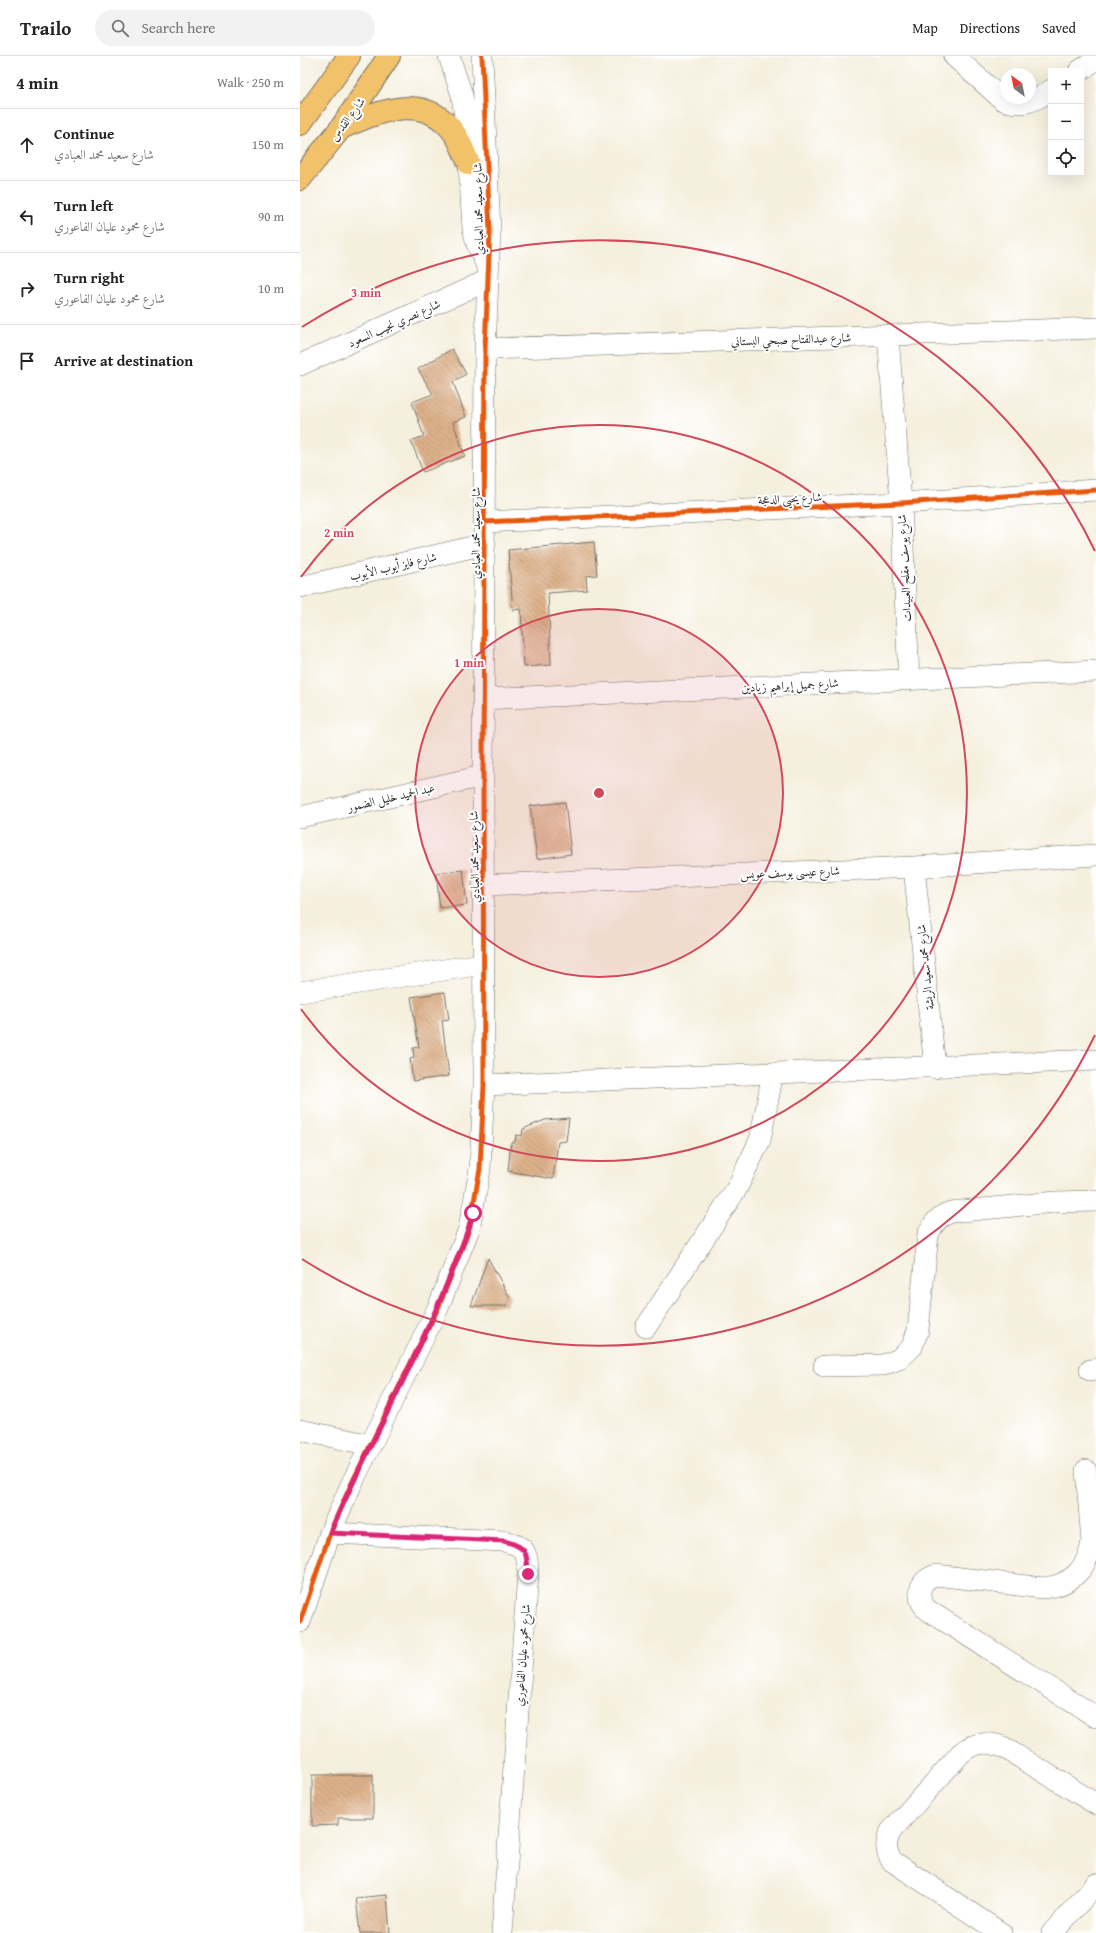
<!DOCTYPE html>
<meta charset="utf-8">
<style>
body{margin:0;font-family:"Gentium Book Plus",Amiri,serif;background:#f2f2f2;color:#222}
.controls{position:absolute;right:12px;top:12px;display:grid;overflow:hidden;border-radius:0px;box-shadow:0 4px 16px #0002}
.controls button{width:36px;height:36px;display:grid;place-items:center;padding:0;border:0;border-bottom:1px solid #e0e0e0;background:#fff;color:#222;font:20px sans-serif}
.compass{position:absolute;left:700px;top:12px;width:36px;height:36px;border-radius:50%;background:#fff;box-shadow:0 4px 16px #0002;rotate:328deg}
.stop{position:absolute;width:12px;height:12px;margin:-9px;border:3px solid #db2777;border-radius:50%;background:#fff}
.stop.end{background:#db2777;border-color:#fff;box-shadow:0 1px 4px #0008}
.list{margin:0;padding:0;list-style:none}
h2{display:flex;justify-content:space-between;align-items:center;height:52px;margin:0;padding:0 16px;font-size:17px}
h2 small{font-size:13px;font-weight:400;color:#767676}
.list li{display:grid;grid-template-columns:26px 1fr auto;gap:12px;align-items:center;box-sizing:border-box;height:72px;padding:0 16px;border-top:1px solid #e0e0e0}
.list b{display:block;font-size:15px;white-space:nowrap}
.list p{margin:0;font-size:13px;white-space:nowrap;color:#767676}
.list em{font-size:13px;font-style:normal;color:#767676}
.icon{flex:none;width:22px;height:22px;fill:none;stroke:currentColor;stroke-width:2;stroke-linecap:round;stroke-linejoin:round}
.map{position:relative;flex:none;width:796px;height:1877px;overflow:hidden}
header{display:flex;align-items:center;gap:24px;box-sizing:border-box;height:56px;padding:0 20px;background:#fff;border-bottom:1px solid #e0e0e0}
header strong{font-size:19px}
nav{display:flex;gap:22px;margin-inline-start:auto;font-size:14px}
.search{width:280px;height:36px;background:#f2f2f2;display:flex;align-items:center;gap:10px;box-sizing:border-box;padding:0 14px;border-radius:22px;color:#767676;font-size:15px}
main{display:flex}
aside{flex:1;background:#fff}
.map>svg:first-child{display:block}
.building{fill:url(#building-back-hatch)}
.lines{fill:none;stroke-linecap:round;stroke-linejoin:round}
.minor-casing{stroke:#727069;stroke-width:22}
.highway-casing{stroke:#727069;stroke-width:24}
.minor{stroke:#fff;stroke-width:21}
.highway{stroke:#f2c26a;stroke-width:22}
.cycleway-casing{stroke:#fff;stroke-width:8}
.cycleway{stroke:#e8590c;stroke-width:5}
.route{stroke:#db2777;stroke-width:5}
.ring{fill:none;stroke:#d1495b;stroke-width:2}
.labels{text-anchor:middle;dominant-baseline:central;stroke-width:4;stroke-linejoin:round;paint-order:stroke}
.street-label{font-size:12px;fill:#2b2b2b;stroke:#fff}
.centre{fill:#d1495b;stroke:#fff;stroke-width:2}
.ring-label{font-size:12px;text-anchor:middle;font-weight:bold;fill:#d1495b;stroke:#fff;stroke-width:4;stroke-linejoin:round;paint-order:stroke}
</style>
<header>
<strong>Trailo</strong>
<div class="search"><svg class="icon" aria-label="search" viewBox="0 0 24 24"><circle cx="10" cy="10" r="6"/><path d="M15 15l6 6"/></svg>Search here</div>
<nav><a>Map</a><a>Directions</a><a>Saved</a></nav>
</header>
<main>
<aside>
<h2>4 min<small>Walk · 250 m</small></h2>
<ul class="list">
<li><svg class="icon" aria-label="ahead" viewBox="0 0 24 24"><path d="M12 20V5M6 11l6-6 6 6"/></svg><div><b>Continue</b><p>شارع سعيد محمد العبادي</p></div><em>150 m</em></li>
<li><svg class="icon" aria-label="left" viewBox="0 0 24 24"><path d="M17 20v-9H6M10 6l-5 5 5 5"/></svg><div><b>Turn left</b><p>شارع محمود عليان الفاعوري</p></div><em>90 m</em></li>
<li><svg class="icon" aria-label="right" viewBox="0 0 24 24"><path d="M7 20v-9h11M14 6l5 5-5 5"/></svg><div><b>Turn right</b><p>شارع محمود عليان الفاعوري</p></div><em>10 m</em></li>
<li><svg class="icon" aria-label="arrive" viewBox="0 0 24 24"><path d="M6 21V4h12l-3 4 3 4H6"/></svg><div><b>Arrive at destination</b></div></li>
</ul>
</aside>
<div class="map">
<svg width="796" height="1877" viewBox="0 0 796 1877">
<defs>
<pattern id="building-back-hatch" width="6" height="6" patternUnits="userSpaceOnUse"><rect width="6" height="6" fill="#deb28b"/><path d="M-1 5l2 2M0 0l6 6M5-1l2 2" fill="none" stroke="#b49172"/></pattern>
</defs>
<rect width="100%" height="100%" fill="#fff"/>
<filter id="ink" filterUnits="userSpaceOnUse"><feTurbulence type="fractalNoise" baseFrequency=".025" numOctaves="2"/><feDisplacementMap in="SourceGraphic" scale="8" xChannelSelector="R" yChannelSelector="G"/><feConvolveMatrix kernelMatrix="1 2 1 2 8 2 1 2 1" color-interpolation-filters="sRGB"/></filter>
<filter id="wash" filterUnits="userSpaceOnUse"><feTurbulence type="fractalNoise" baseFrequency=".012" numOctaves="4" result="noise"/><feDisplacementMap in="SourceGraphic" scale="16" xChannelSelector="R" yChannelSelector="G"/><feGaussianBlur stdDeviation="0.9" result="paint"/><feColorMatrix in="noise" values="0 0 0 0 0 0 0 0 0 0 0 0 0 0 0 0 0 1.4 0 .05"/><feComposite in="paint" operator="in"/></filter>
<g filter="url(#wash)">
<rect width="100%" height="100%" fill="#f5efdd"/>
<g id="blocks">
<!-- building -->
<path class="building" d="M152 293 166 318 153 326 166 361 153 366 165 400 123 416 111 385 124 380 112 346 133 338 118 313Z
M294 486 297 519 286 520 287 534 248 537 251 609 224 611 221 553 213 554 208 494Z
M265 746 271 798 237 803 230 750Z
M163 814 167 849 140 852 136 817Z
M145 936 149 964 142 965 149 1020 113 1025 110 1003 114 1002 113 992 119 991 111 941Z
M269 1062 266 1085 258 1086 253 1123 208 1115 211 1086H215L216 1079 222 1080 223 1073 245 1064Z
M188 1202 210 1242 206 1250H171Z
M12 1719H73V1762H38V1769L12 1770Z
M87 1839 90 1877H60L56 1842Z"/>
</g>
</g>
<g filter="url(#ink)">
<use href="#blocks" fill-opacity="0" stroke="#727069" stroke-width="1"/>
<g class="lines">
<!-- minor casing -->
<g class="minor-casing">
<path id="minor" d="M149 0 162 39 167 76 173 172 177 188 186 208
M654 0 703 44C722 51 735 45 751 34
M779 15 796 4
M588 280 601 447 609 624
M185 293 796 272
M0 309 188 224
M184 466 601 447 796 434
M0 531 185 488
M184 643 796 615
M0 761 183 720
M614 811 635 1012
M184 829 614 811 796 799
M0 936 183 908
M184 1029 796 1004
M346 1271 437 1132 460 1084 473 1017
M524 1310 583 1309 599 1303 612 1291 618 1274 628 1179C633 1167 639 1160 651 1156L755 1146 796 1145
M790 1314 796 1313
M0 1374 71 1389
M786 1414 792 1485C788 1513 770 1530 743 1532L636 1519C618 1524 614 1543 629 1555L796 1661
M30 1477 204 1485C227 1491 227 1496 228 1518L202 1877
M0 1566 30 1477 51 1429 138 1252 169 1173 180 1113 184 1029 183 720 185 293 190 175 182 0
M701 1877 592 1805C585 1795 585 1786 591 1775L661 1697C674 1686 687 1685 703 1691L796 1748
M752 1877 796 1828"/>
</g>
<!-- highway casing -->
<g class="highway-casing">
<path id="highway" d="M0 68 49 0
M41 72C79 56 125 34 155 78 161 87 165 98 169 108
M0 123 41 72 89 0"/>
</g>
<!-- minor -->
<use href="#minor" class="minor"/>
<!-- highway -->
<use href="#highway" class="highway"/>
<!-- cycleway casing -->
<g class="cycleway-casing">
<path id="cycleway" d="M184 466 601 447 796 434
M0 1566 30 1477 51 1429 138 1252 169 1173 180 1113 184 1029 183 720 185 293 190 175 182 0"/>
</g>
<!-- cycleway -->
<use href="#cycleway" class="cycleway"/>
</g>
</g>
<g class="lines" filter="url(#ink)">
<!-- route -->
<path class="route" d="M173 1157C167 1180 158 1201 149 1223 114 1310 67 1391 30 1477L204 1485C227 1491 227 1496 228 1518"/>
</g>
<!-- distance rings -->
<circle cx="299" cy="737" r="184" fill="#d1495b" fill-opacity=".12"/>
<g class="ring">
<circle cx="299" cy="737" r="184"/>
<path d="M1 521A368 368 0 1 1 1 953"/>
<path d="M795 979A552 552 0 0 1 2 1203M2 271A552 552 0 0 1 795 495"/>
</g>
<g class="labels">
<!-- street labels -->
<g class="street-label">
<text transform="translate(47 63) rotate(-54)">شارع القدس</text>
<text transform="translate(178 153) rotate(-91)">شارع سعيد محمد العبادي</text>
<text transform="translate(94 267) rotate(-24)">شارع نصري نجيب السعود</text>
<text transform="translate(491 283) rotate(-2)">شارع عبدالفتاح صبحي البستاني</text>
<text transform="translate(490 442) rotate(-3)">شارع يحيى الدعجة</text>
<text transform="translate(175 477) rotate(-90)">شارع سعيد محمد العبادي</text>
<text transform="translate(93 510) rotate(-13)">شارع فايز أيوب الأيوب</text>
<text transform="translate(604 512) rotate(-93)">شارع يوسف مفلح العبيدات</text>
<text transform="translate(490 629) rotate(-3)">شارع جميل إبراهيم زيادين</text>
<text transform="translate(91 741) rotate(-13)">عبد الحميد خليل الضمور</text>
<text transform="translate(174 801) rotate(-91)">شارع سعيد محمد العبادي</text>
<text transform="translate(490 816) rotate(-2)">شارع عيسى يوسف عويس</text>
<text transform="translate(625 911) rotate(-96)">شارع محمد سعيد الريشة</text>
<text transform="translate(222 1599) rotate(-86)">شارع محمود عليان الفاعوري</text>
</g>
</g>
<circle cx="299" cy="737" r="6" class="centre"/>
<g class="ring-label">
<text x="66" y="241">3 min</text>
<text x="39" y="481">2 min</text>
<text x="169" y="611">1 min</text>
</g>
</svg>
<div class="controls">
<button>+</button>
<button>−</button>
<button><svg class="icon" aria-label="locate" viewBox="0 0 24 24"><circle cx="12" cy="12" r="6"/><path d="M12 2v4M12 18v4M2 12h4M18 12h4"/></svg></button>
</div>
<svg class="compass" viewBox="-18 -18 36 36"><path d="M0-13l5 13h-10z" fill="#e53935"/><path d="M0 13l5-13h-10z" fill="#767676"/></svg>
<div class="stop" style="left:173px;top:1157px"></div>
<div class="stop end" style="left:228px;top:1518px"></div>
</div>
</main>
